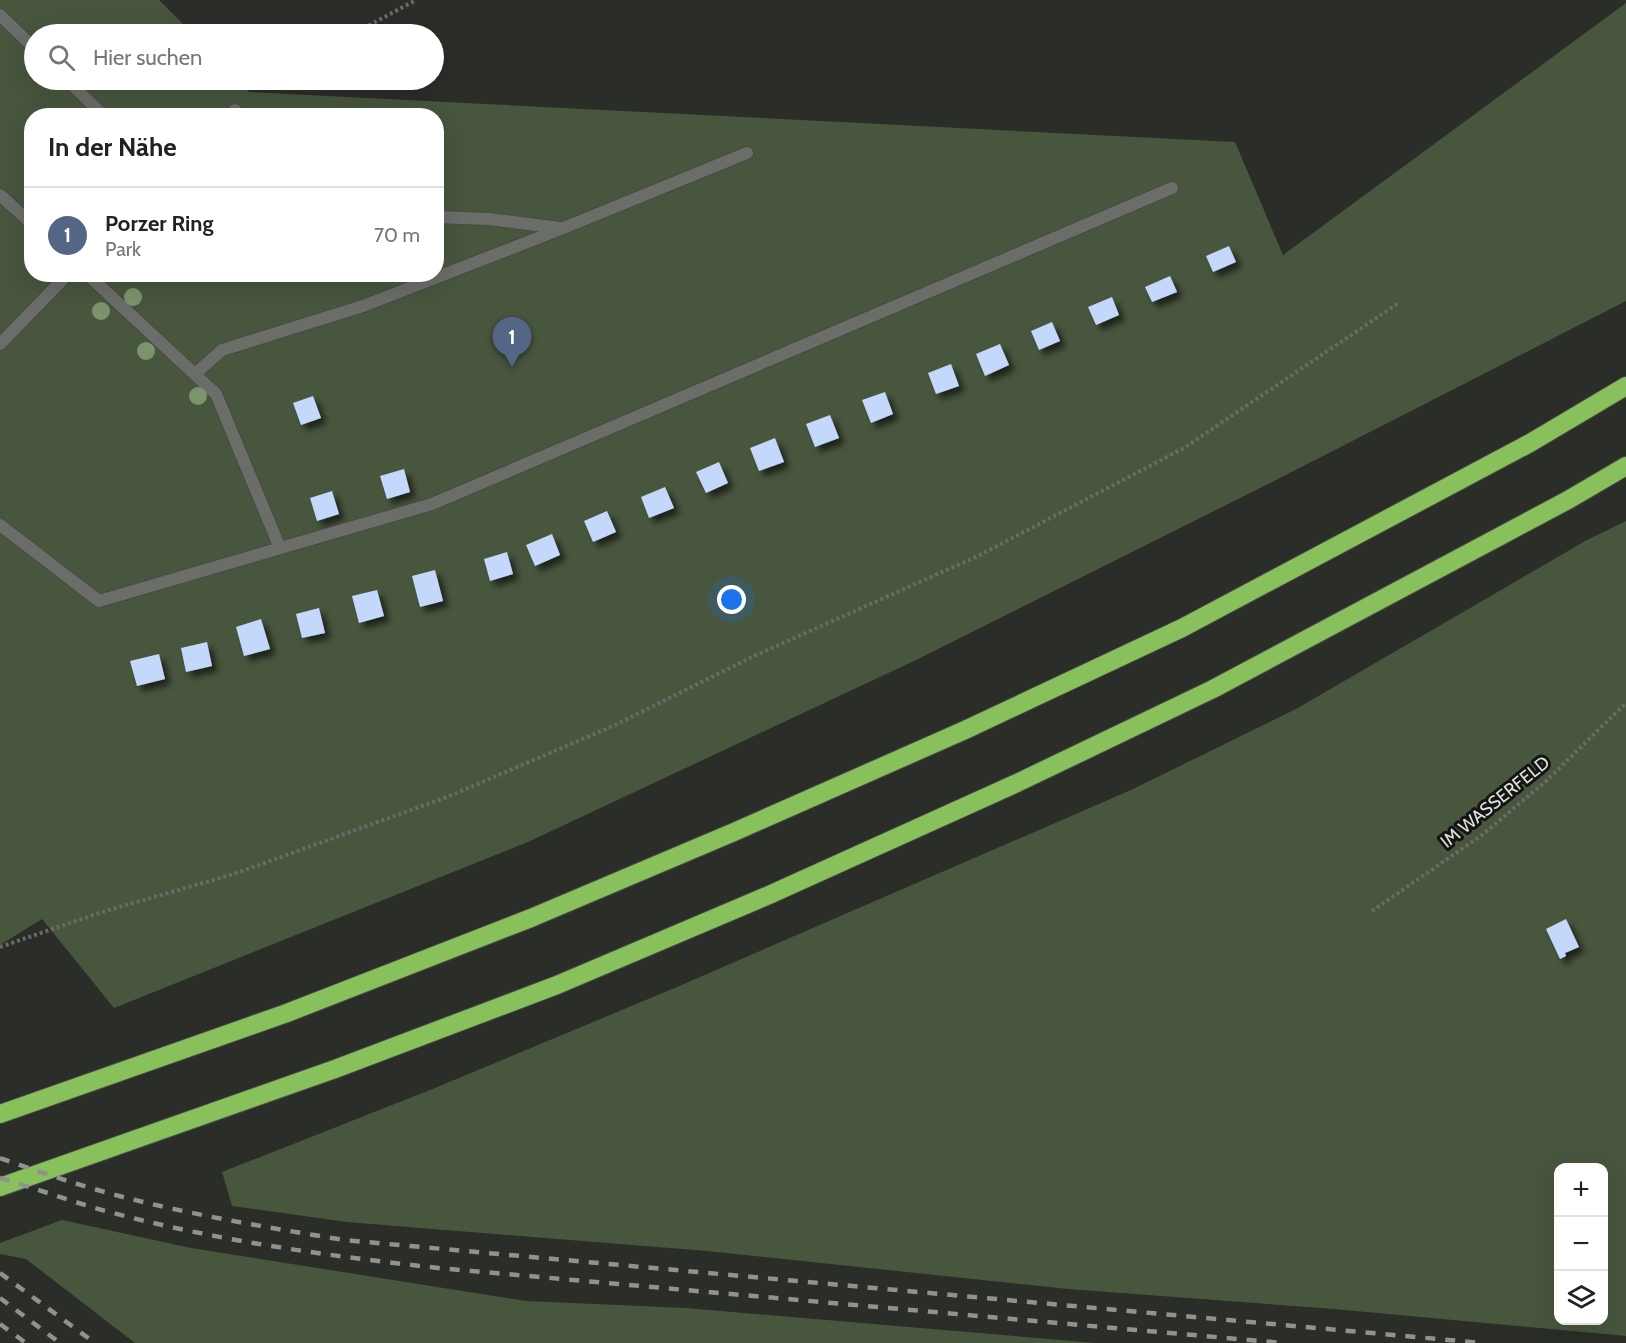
<!DOCTYPE html>
<html lang="de">
<meta charset="utf-8">
<style>
body{margin:0;font-family:Cabin,sans-serif;background:#f2f2f2;color:#222}
.controls{position:absolute;right:18px;bottom:18px;display:grid;overflow:hidden;border-radius:12px;box-shadow:0 6px 24px #0002}
.controls button{width:54px;height:54px;display:grid;place-items:center;padding:0;border:0;border-bottom:2px solid #e0e0e0;background:#fff;color:#222;font:30px sans-serif}
.you{position:absolute;left:732px;top:600px;width:21px;height:21px;margin:-15px;border:4px solid #fff;border-radius:50%;background:#1a73e8;box-shadow:0 0 0 9px #1a73e833}
.badge{display:grid;place-items:center;width:39px;height:39px;border-radius:50%;background:#536685;color:#fff;font-size:20px;font-weight:700}
.pin{position:absolute;translate:-50% -50px;filter:drop-shadow(0 2px 3px #0008)}
.pin::after{content:'';position:absolute;top:32px;width:21px;height:18px;background:inherit;clip-path:polygon(0 0,100% 0,50% 100%)}
.list{margin:0;padding:0;list-style:none}
h2{display:flex;justify-content:space-between;align-items:center;height:78px;margin:0;padding:0 24px;font-size:26px}
h2 small{font-size:20px;font-weight:400;color:#767676}
.list li{display:grid;grid-template-columns:39px 1fr auto;gap:18px;align-items:center;box-sizing:border-box;height:96px;padding:0 24px;border-top:2px solid #e0e0e0}
.list b{display:block;font-size:22px;white-space:nowrap}
.list p{margin:0;font-size:20px;white-space:nowrap;color:#767676}
.list em{font-size:20px;font-style:normal;color:#767676}
.icon{flex:none;width:33px;height:33px;fill:none;stroke:currentColor;stroke-width:2;stroke-linecap:round;stroke-linejoin:round}
.map{position:relative;flex:none;width:1626px;height:1343px;overflow:hidden}
.search{position:absolute;background:#fff;box-shadow:0 6px 24px #0002;left:24px;top:24px;width:420px;height:66px;display:flex;align-items:center;gap:15px;box-sizing:border-box;padding:0 21px;border-radius:33px;color:#767676;font-size:22px}
.panel{position:absolute;background:#fff;box-shadow:0 6px 24px #0002;left:24px;top:108px;width:420px;height:174px;border-radius:24px}
.map>svg:first-child{display:block}
.green{fill:#48563e;fill-rule:evenodd}
.building{fill:#c4d8fb;filter:url(#shadow)}
.lines{fill:none;stroke-linecap:round;stroke-linejoin:round}
.lane-casing{stroke:#484a47;stroke-width:14}
.highway-casing{stroke:#484a47;stroke-width:20}
.path{stroke:#686b67;stroke-width:4;stroke-dasharray:3 3;stroke-linecap:butt}
.lane{stroke:#6a6d68;stroke-width:12}
.highway{stroke:#88c15b;stroke-width:18}
.rail{stroke:#90928f;stroke-width:4.5;stroke-dasharray:10 10;stroke-linecap:butt}
.tree{fill:#7c936c}
.labels{text-anchor:middle;dominant-baseline:central;stroke-width:6;stroke-linejoin:round;paint-order:stroke}
.street-label{font-size:18px;fill:#e0e2df;stroke:#141513}
</style>
<div class="map">
<svg width="1626" height="1343" viewBox="0 0 1626 1343">
<defs>
<filter id="shadow"><feDropShadow dx="5.5" dy="5.5" stdDeviation="3" flood-color="#0009"/></filter>
</defs>
<rect width="100%" height="100%" fill="#2a2d28"/>
<!-- green -->
<path class="green" d="M0 0H159L193 34H34V80H237L249 92 1235 142 1283 255 1626 3V301L1276 480 914 661 528 842 114 1008 42 919 0 945ZM32 116H436V274H32Z
M1626 521V1336L1334 1309 1068 1289 707 1251 347 1222 232 1206 222 1172 430 1090 677 987 1131 790 1296 709 1587 540ZM1558 1168H1604V1320H1558Z
M62 1220 191 1248 526 1301 686 1308 1096 1343H135L26 1259 0 1254V1243Z"/>
<!-- building -->
<path class="building" d="M1229 246 1236 262 1213 272 1206 256Z
M1170 276 1177 292 1152 302 1145 287Z
M1112 297 1119 315 1096 325 1088 307Z
M1052 322 1060 341 1039 350 1031 331Z
M1000 344 1009 365 985 376 976 354Z
M951 364 959 386 936 394 928 373Z
M885 392 893 414 871 423 862 400Z
M313 396 321 418 301 425 293 403Z
M830 415 839 438 815 447 806 424Z
M775 438 784 462 759 471 750 448Z
M719 462 728 483 706 493 696 472Z
M404 469 410 492 387 499 380 476Z
M665 487 674 508 649 518 641 497Z
M332 491 339 514 317 521 310 498Z
M607 511 616 532 593 542 584 521Z
M552 534 560 555 535 566 526 545Z
M507 552 513 574 490 581 484 559Z
M435 570 443 601 420 607 412 576Z
M377 590 384 616 359 623 352 596Z
M319 608 325 633 302 638 296 614Z
M261 619 270 649 244 656 236 627Z
M207 642 212 666 186 672 181 648Z
M159 654 165 679 137 686 130 661Z
M1566 919 1579 947 1565 953 1566 956 1560 959 1546 929Z"/>
<g class="lines">
<!-- lane casing -->
<g class="lane-casing">
<path id="lane" d="M0 15 34 48
M67 80 104 116
M229 116 235 110
M0 195 32 224
M436 217 489 219 560 228
M87 274 216 394 280 548
M0 344 68 274
M195 374 222 350 363 306 561 229 747 153
M0 525 99 601 432 504 1172 188"/>
</g>
<!-- highway casing -->
<g class="highway-casing">
<path id="highway" d="M0 1114 287 1013 531 918 734 832 965 730 1182 628 1530 443 1626 386
M0 1187 335 1069 557 985 769 895 1017 783 1213 689 1568 500 1626 466"/>
</g>
<!-- path -->
<path class="path" d="M353 34 416 0
M1372 911 1482 835 1545 782 1626 703
M0 947 102 912 234 874 447 797 613 726 754 656 978 556 1184 448 1400 302"/>
<!-- lane -->
<use href="#lane" class="lane"/>
<!-- highway -->
<use href="#highway" class="highway"/>
<!-- rail -->
<path class="rail" d="M0 1158C42 1173 84 1187 127 1198 198 1216 271 1228 344 1240L1482 1343
M0 1178C38 1189 75 1203 113 1213 219 1241 329 1256 438 1268L1283 1343
M0 1273 95 1343
M0 1298 60 1343
M0 1324 26 1343"/>
</g>
<!-- trees -->
<g class="tree">
<circle cx="133" cy="297" r="9"/>
<circle cx="101" cy="311" r="9"/>
<circle cx="146" cy="351" r="9"/>
<circle cx="198" cy="396" r="9"/>
</g>
<g class="labels">
<!-- street labels -->
<g class="street-label">
<text transform="translate(1495 802) rotate(-39)">IM WASSERFELD</text>
</g>
</g>
</svg>
<div class="controls">
<button>+</button>
<button>−</button>
<button><svg class="icon" aria-label="layers" viewBox="0 0 24 24"><path d="M12 4l9 5-9 5-9-5zM3 14l9 5 9-5"/></svg></button>
</div>
<div class="you"></div>
<div class="pin badge" style="left:512px;top:367px">1</div>
<div class="search"><svg class="icon" aria-label="search" viewBox="0 0 24 24"><circle cx="10" cy="10" r="6"/><path d="M15 15l6 6"/></svg>Hier suchen</div>
<section class="panel">
<h2>In der Nähe<small></small></h2>
<ul class="list">
<li><span class="badge">1</span><div><b>Porzer Ring</b><p>Park</p></div><em>70 m</em></li>
</ul>
</section>
</div>
